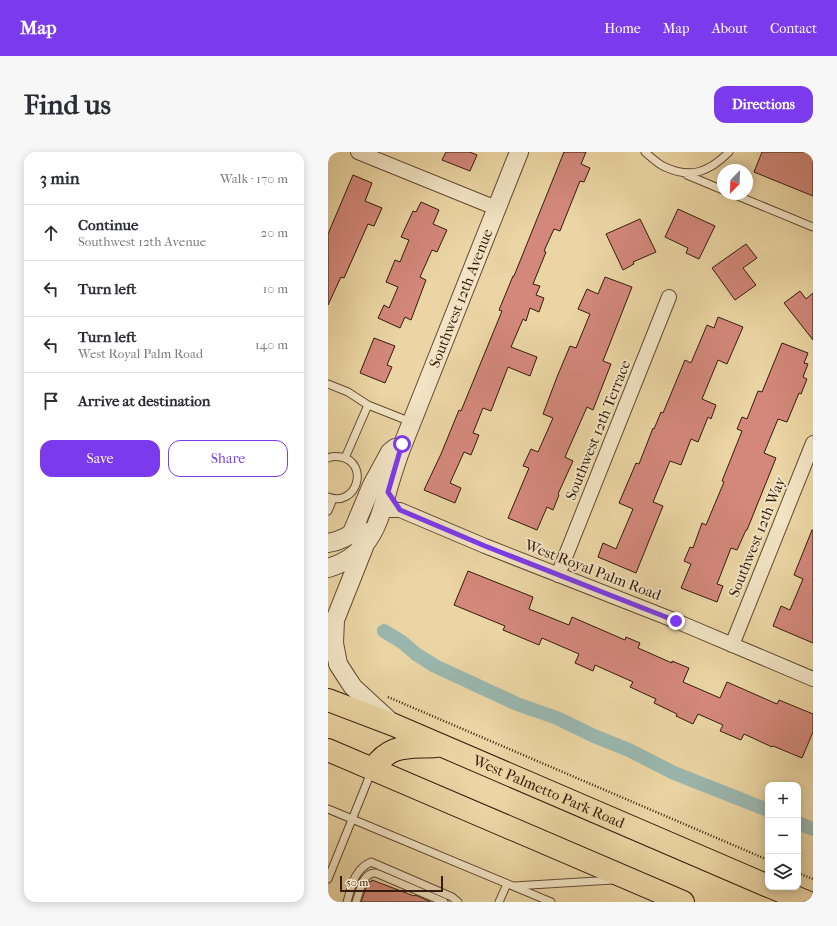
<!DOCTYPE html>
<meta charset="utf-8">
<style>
body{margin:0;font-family:"IM FELL French Canon",serif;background:#f7f7f7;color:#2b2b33}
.controls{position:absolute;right:12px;bottom:12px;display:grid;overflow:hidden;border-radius:8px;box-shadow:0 2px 10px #0003}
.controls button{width:36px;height:36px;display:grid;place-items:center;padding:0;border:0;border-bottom:1px solid #e1e1e2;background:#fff;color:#2b2b33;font:20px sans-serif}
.compass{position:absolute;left:389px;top:12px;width:36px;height:36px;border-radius:50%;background:#fff;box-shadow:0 2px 10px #0003;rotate:203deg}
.scale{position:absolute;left:12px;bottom:10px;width:103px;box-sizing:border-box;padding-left:4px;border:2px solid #341b0b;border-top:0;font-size:11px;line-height:14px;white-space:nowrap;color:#341b0b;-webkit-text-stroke:3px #f2e4c4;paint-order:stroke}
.stop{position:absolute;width:12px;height:12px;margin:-9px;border:3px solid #7c3aed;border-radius:50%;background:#fff}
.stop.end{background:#7c3aed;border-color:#fff;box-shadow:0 1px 4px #0008}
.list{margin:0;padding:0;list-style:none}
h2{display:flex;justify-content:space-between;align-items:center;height:52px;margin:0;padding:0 16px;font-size:17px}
h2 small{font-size:13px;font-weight:400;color:#7c7c81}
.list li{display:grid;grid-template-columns:26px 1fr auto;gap:12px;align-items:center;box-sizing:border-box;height:56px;padding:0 16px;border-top:1px solid #e1e1e2}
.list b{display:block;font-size:15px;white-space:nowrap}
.list p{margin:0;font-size:13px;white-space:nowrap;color:#7c7c81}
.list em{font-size:13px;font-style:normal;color:#7c7c81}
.actions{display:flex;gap:8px;padding:12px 16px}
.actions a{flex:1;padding:9px 0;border:1px solid #7c3aed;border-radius:12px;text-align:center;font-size:14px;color:#7c3aed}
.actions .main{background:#7c3aed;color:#fff}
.icon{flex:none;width:22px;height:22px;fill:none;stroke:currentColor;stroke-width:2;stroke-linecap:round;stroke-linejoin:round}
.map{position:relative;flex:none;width:485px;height:750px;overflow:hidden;border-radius:12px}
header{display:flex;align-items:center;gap:24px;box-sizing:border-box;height:56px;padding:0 20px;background:#7c3aed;color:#fff}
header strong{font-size:19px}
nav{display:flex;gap:22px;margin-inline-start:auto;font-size:14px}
.intro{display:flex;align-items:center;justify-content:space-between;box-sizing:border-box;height:96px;padding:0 24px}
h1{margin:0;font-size:28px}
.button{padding:10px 18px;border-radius:12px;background:#7c3aed;color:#fff;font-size:14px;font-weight:700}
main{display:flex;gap:24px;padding:0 24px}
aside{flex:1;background:#fff;border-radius:12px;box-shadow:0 2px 10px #0003}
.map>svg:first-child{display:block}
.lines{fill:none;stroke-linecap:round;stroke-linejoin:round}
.canal{stroke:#9ab7ae;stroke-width:14}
.building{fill:#d3887b;stroke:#341b0b}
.service-casing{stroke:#624a31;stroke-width:9}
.minor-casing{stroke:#624a31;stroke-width:16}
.tertiary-casing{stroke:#624a31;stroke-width:20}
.primary-casing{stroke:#341b0b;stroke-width:24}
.path{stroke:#341b0b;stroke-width:2.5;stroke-dasharray:1 2;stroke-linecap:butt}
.service{stroke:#f2e4c4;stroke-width:7}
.minor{stroke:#f2e4c4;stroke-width:14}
.tertiary{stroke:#f2e4c4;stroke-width:18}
.primary{stroke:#ebd5a4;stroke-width:22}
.route{stroke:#7c3aed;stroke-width:5}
.labels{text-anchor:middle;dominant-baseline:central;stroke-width:4;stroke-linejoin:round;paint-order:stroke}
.street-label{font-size:15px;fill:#341b0b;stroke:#f2e4c4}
</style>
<header>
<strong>Map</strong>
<nav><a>Home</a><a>Map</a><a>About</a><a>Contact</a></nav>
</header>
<div class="intro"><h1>Find us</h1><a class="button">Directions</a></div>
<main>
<aside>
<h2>3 min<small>Walk · 170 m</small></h2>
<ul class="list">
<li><svg class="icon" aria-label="ahead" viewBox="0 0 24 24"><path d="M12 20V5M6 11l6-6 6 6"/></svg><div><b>Continue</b><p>Southwest 12th Avenue</p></div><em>20 m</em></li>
<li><svg class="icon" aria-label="left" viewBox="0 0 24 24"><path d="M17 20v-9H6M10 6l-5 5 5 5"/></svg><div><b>Turn left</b></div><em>10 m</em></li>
<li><svg class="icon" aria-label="left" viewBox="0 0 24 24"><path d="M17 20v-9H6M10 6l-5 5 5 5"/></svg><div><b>Turn left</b><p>West Royal Palm Road</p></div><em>140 m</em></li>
<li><svg class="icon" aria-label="arrive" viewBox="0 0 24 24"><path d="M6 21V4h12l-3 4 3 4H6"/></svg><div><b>Arrive at destination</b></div></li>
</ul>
<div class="actions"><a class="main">Save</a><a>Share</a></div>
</aside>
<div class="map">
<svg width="485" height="750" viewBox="0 0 485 750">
<rect width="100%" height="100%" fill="#ebd5a4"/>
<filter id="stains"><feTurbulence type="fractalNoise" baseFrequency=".005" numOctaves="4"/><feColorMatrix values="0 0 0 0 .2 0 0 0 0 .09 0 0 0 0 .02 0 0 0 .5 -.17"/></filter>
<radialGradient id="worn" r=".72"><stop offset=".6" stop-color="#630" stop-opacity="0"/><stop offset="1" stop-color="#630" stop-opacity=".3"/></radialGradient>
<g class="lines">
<!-- canal -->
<path class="canal" d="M56 479 74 490 88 502 107 514 189 552 229 566 266 584 301 598 346 621 440 658
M470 671 485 677"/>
</g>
<!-- building -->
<path class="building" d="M118 0H142L149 3 142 19 114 8Z
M236 0H258L253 12 262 16 256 30 252 29 232 79 226 77 216 99 218 100 205 132 212 134 208 143 216 146 211 160 202 156 198 169 195 167 183 195 209 205 202 224 180 215 163 259 155 256 145 281 151 283 143 303 136 300 122 331 133 336 127 351 96 338 113 302 131 258 133 259 174 159 171 158 185 124H186Z
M434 0H485V44L426 20Z
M25 23 44 31 37 49 54 56 46 74 40 72 16 126 13 125 0 153V82Z
M93 50 111 58 105 72 119 78 109 100 104 98 92 125 98 128 83 168 77 165 72 176 50 166 56 153 61 156 70 135 58 130 67 108 72 110 81 88 73 85 85 59 88 60Z
M350 57 387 74 371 107 358 101 360 96 337 85Z
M312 67 328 100 305 110 306 112 295 118 278 82Z
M418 92 429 106 415 116 428 133 407 148 384 116Z
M277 125 304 135 275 209 283 212 265 258 259 255 237 305 245 309 230 342 231 343 225 358 219 355 209 378 180 366 201 316 195 314 203 297 210 300 225 266 215 262 229 225 242 194 248 196 262 162 250 157 259 137 270 142Z
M472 139 478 147 485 141V188L456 151Z
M390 165 415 175 399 212 390 208 374 247 388 253 383 267 380 265 370 290 363 287 353 313 342 309 325 350 335 354 308 421 270 405 275 391 288 397 305 357 291 351 308 311 311 312 325 276 326 277 333 260 335 261 357 208 363 211 379 173 386 176Z
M46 186 67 194 59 213 64 215 57 231 32 221Z
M454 191 480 201 476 211 480 212 475 225 479 227 473 242 471 241 459 270 450 267 436 301 448 306 419 378H418L409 398 403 396 389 432 395 434 389 450 353 436 363 412 356 409 362 395 365 396 374 371 378 373 396 330 394 329 414 279 409 277 414 265 419 267 430 239 434 240Z
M484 378H485V491L445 474 453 454 462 458 475 427 466 423Z
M140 419 205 445 201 457 241 473 244 465 297 488 298 485 312 491 310 496 344 511V509L361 516 355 530 392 546 399 530 449 552 451 548 485 562V580L474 606 445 594 444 595 416 582 413 588 392 579 395 573 370 562 365 572 348 564 349 562 326 551 328 547 302 535 305 530 267 513 265 519 247 511 251 502 214 486 211 493 175 478 177 474 126 453Z
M44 728 86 744 87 743 103 750H33L39 733 41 729 43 730Z"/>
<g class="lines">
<!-- service casing -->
<g class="service-casing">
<path id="service" d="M317 0C323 5 330 12 337 15 363 27 381 20 401 0
M359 23 395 38
M405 42 485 75
M0 232 20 240 40 253
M0 306C4 304 8 304 13 305 42 311 29 356 0 345
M17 306 40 253 83 270
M0 359 5 347
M0 657 223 750
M0 727 44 618
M186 734 285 728
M19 750C24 733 26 718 43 710L124 745 130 750
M28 750C32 740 34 720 48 721L116 750
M171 750 179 732"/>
</g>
<!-- minor casing -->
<g class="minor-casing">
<path id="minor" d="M30 0 168 56
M53 358H72L157 394 348 469 485 527
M230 423 341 145
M404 493 485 291"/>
</g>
<!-- tertiary casing -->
<g class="tertiary-casing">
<g id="tertiary">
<path d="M23 383 44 333 62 300 67 296"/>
<path d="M0 391C12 389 22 384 31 376"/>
<path d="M36 395 7 468 6 491 10 512 19 526 25 535 63 570"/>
<path id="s1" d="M0 416C14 412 27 404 36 393 51 376 56 350 62 330 66 317 70 304 75 292L191 0"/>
</g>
</g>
<!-- primary casing -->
<g class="primary-casing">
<g id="primary">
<path id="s2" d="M0 548 66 573 440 734"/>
<path d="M0 598 355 750"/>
<path d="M45 617C62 591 80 596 108 594"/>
<path d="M443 735 479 750"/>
</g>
</g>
<!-- path -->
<path class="path" d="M60 545 440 708
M470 721 485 727"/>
<!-- service -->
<use href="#service" class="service"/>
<!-- minor -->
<use href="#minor" class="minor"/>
<!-- tertiary -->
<use href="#tertiary" class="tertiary"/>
<!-- primary -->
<use href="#primary" class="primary"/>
</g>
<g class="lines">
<!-- route -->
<path class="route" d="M74 292 60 340 72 358 157 394 348 469"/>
</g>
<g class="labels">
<!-- street labels -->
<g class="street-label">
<text stroke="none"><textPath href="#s1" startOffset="309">Southwest 12th Avenue</textPath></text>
<text transform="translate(270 278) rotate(-68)">Southwest 12th Terrace</text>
<text transform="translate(429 385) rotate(-68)">Southwest 12th Way</text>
<text transform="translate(265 418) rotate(21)">West Royal Palm Road</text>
<text stroke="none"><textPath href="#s2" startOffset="239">West Palmetto Park Road</textPath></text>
</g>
</g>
<rect width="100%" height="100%" filter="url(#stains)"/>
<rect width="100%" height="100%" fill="url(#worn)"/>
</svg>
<div class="controls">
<button>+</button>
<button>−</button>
<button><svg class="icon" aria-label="layers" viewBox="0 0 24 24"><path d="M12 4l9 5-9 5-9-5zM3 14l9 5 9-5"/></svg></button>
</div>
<svg class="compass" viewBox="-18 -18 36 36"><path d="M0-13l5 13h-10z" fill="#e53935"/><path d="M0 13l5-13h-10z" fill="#7c7c81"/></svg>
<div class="scale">50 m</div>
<div class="stop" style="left:74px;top:292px"></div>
<div class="stop end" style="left:348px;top:469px"></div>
</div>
</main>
